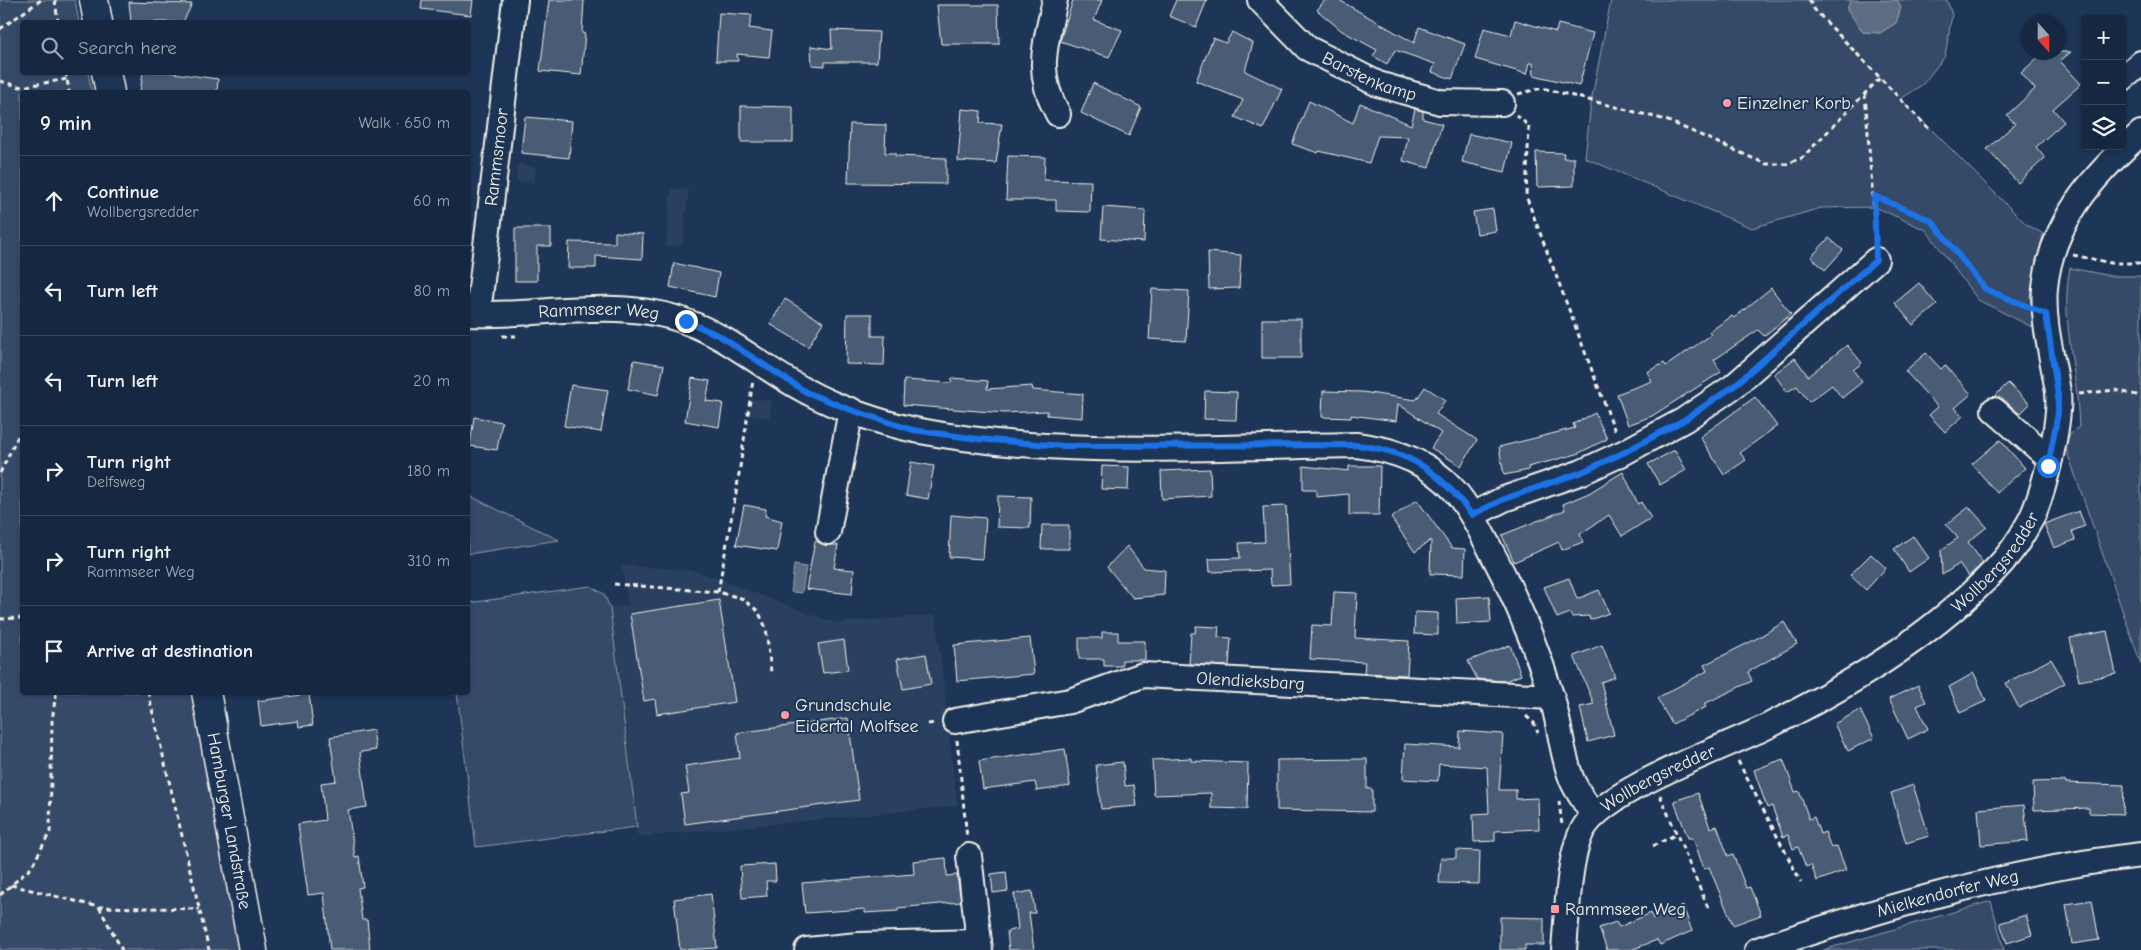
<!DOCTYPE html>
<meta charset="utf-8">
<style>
body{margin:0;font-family:"Comic Neue",sans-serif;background:#23344c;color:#f1f3f6}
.controls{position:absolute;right:15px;top:15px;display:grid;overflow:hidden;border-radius:5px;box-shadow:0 1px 4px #0004}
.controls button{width:45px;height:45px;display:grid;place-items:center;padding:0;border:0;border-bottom:1px solid #35445a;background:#162841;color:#f1f3f6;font:25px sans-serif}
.compass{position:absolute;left:2021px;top:15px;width:45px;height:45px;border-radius:50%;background:#162841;box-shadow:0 1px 4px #0004;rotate:159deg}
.stop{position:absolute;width:15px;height:15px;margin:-11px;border:4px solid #1a73e8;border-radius:50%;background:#fff}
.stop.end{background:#1a73e8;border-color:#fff;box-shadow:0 1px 5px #0008}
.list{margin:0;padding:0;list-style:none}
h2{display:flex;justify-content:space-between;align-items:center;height:65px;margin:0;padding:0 20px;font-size:21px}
h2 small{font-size:16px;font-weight:400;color:#9ea6b1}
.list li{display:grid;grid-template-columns:32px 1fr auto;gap:15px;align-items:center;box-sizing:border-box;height:90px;padding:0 20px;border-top:1px solid #35445a}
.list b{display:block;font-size:19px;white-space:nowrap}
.list p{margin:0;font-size:16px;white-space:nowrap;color:#9ea6b1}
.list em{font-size:16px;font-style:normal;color:#9ea6b1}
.icon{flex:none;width:28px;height:28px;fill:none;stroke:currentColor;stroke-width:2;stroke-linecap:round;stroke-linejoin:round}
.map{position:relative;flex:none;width:2141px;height:950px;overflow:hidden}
.search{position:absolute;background:#162841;box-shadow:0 1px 4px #0004;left:20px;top:20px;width:450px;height:55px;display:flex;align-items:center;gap:12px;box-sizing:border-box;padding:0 18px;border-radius:5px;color:#9ea6b1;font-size:19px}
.panel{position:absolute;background:#162841;box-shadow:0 1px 4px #0004;left:20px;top:90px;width:450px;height:605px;border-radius:5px}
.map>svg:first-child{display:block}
.built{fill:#2a4060}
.green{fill:#354a67;stroke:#949ea8}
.water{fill:#5e6d82;stroke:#9aa2ab}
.building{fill:#485b74;stroke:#f4f1e8}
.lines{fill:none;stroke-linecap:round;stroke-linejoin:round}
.minor-casing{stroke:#f4f1e8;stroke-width:28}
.major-casing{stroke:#f4f1e8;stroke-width:31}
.path{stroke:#f4f1e8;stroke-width:3;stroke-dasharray:5 4;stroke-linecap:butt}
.minor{stroke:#1d3557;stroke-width:24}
.major{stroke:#1d3557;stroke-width:28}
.route{stroke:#1a73e8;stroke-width:6}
.poi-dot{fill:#ff9aa2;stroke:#1d3557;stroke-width:2}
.labels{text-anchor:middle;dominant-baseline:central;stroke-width:4;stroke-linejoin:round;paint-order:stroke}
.street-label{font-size:18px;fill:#f4f1e8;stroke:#1d3557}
.poi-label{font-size:18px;fill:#f4f1e8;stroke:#1d3557;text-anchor:start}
</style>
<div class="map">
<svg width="2141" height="950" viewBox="0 0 2141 950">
<rect width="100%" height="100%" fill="#1d3557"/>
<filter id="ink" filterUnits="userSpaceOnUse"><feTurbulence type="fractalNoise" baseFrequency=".02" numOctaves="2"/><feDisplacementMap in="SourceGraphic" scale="10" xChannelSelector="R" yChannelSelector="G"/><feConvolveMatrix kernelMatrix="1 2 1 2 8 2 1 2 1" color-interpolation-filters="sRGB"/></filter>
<g filter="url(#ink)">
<!-- built -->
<path class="built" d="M517 164 536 168 534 183 517 182Z
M671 188 689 190 682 246H666Z
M751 399 772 400 769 418 749 416Z
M621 565 698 571 834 623 936 615 957 806 638 837 610 608 629 605Z"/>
<!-- green -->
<path class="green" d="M0 0H75L79 22H22V72L88 73 92 92H22V692L195 693 248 950H0Z
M1611 0H1851L1847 9 1863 32 1880 33 1896 23 1901 7 1897 0H1947L1952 15 1945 56 1923 84 1901 99 2026 224 2043 234 2030 296 2034 328 1978 300 1926 230 1875 207 1821 208 1752 228 1585 158 1591 102Z
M2070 268 2111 276H2141V664L2066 449 2070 434 2079 427C2078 409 2077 391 2074 373 2069 337 2063 304 2070 268Z
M468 495 559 540 468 554Z
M590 586 604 594 610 608 637 827 476 847 457 693 468 692V603Z
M1991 901 2004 950H1823Z"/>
<!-- water -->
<path class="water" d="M1851 0H1897L1901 7 1896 23 1880 33 1863 32 1847 9Z
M794 565 806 567 802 593 791 592Z"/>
<!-- building -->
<path class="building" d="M422 0H473L471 15 421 9Z
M549 0H584L582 33 585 34 581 75 540 71Z
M1073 0H1102L1094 20 1122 30 1109 57 1060 41Z
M1176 0H1207L1196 27 1169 16Z
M1325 0H1339L1414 43 1419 27 1465 44 1452 79 1432 72 1435 64 1395 50 1387 64 1373 56 1377 50 1342 31 1317 10Z
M129 2 192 4 183 22H131Z
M937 5H998L999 44H941Z
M719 13 752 15 749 28 772 31 769 57 737 54 738 61H716Z
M1515 20 1556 32 1558 24 1593 33 1579 86 1534 75 1533 63H1530L1527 74 1475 59 1484 28 1511 35Z
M831 30 879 32 877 62H825V66L812 65 811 46 832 49Z
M1232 32 1253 43 1245 71 1282 89 1263 129 1235 117 1243 100 1196 81 1213 38 1226 43Z
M2044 52H2071L2060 61 2081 84 2053 109 2064 122 2036 147 2045 158 2018 183 1987 149 2015 124 2007 115 2035 89 2021 73Z
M143 72H166L218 79 217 92H140Z
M1093 83 1141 107 1129 136 1081 113Z
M1309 101 1353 123 1360 103 1411 125 1415 109 1423 111V119L1442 124 1429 168 1403 161 1408 137 1378 136 1369 163 1319 151 1318 153 1292 144Z
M741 106 793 107V142H741Z
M962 109 981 111 980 123 1002 124 996 163 958 161Z
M525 117 572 121 569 158 521 153Z
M850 124 886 125 885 153H895V156L946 158V184L848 183Z
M1469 134 1512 143 1505 172 1462 162Z
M1536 152 1564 153 1563 158H1574V186L1537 187Z
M1008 156 1045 157 1044 180 1091 181 1090 212 1056 211V200H1006Z
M1103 207 1145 210 1144 242 1101 239Z
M1493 209 1496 231 1477 234 1473 212Z
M515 228H551V246H537V281H515Z
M615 232 643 234 642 259 596 256V268H568L569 242 615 243Z
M1829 238 1843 250 1825 270 1811 257Z
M1208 252 1241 255 1239 288 1209 289Z
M674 263 719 273 715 297 670 287Z
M1919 283 1937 305 1913 325 1895 303Z
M1771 288 1791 314 1764 336 1758 330 1714 360 1721 372 1652 416 1628 425 1617 394 1652 381 1647 372 1664 363 1666 366 1711 335 1709 332 1732 316 1734 318Z
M1152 289 1189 291 1186 341 1149 339Z
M785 299 823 322 808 347 770 324Z
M847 314H872V336H885L884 365 846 364Z
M1262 319H1301V358H1262Z
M1847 345 1862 363 1853 370 1862 382 1842 398 1832 385 1809 402 1797 386 1787 392 1774 374 1795 358 1808 376Z
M1926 353 1941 369 1945 365 1971 394 1955 408 1963 416 1945 432 1929 415 1938 407 1905 371Z
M634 360 664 365 658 395 628 389Z
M692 378 710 381 706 401 723 403 719 427 685 421Z
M952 378 988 381 987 389 1032 386 1033 390 1083 394 1082 418 1047 415V411L1004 413 903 405 904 380 951 383Z
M2008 383 2030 404 2020 414 2003 399 1994 397Z
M571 385 608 390 601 432 564 426Z
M1425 387 1445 400 1436 414 1477 440 1461 466 1431 448 1441 433 1398 404 1396 421 1351 415V418L1322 417 1323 391 1362 392 1416 400Z
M1205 391 1237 392 1236 420 1204 419Z
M1755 397 1777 426 1740 453 1746 460 1724 475 1700 437Z
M1595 413 1607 439 1577 454 1528 467 1529 470 1504 475 1499 447 1575 428 1573 424Z
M474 417 502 422 497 450 470 446Z
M2000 440 2025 468 1997 493 1972 464Z
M1675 450 1686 470 1660 485 1648 464Z
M911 462 934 466 928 499 906 495Z
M1102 466 1129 467 1128 490 1101 489Z
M1303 466 1349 471V466H1380L1379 515H1349V494L1316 497V490H1303Z
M1210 469 1211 496 1162 499 1161 471Z
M1623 472 1638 504 1641 502 1651 518 1622 536 1609 515 1580 534 1583 542 1562 550 1559 542 1514 562 1502 535 1565 510 1563 504 1589 493Z
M998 496 1031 497 1030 528 997 527Z
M1417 500 1452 548 1465 549 1464 575 1430 574 1431 540 1415 552 1391 518Z
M744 505 766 509 765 516 782 521 777 551 736 545Z
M1286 506 1290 584 1271 585 1270 570 1210 572 1209 559 1240 558 1239 543 1265 542 1263 507Z
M1969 507 1987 527 1968 542 1983 563 1969 576 1959 564 1942 575 1941 550 1958 538 1946 525Z
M2079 511 2085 526 2072 531 2075 540 2054 548 2044 524Z
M951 515 986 518 983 559 949 557Z
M1042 525H1069V549H1041Z
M1913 536 1929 558 1909 572 1894 549Z
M815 541 825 545H838L834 568 854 570 852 594 806 589Z
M1127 546 1144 568 1165 570 1164 595 1133 598 1107 567Z
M1871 554 1886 568 1866 590 1850 575Z
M1569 578 1577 599 1599 590 1609 613 1590 620 1589 616 1572 617 1570 613 1557 618 1544 587Z
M1334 592 1357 593 1355 638 1409 641 1407 675 1364 673 1365 662 1310 659 1312 625 1332 626Z
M1489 596 1491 622 1457 624 1456 598Z
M719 600 735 702 657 714 655 699 644 701 630 614Z
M1415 612 1438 613V635L1414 634Z
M1784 622 1797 644 1748 672 1752 681 1704 704 1706 707 1672 724 1657 698 1707 671 1704 665 1754 640Z
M1196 626 1219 627 1218 637 1231 638 1229 666 1189 664 1191 633H1195Z
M2107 631 2116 674 2079 681 2070 638Z
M1102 632H1118V641H1145V660H1122V666H1104V659H1079V638H1102Z
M1030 638 1034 674 957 681 954 645Z
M844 640 848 670 823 673 818 644Z
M1510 645 1521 675 1505 681 1477 679 1468 661Z
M1602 645 1615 677 1601 682 1614 735 1588 742 1580 707 1594 704 1574 656Z
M926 654 931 684 903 689 897 659Z
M2051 659 2065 683 2019 708 2006 683Z
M1974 673 1986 701 1960 713 1949 687Z
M1918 685 1926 702 1917 706 1928 729 1908 739 1889 699Z
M309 694 313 725 299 727 298 721 261 726 258 701Z
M1860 710 1874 738 1848 751 1834 724Z
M848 718 859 800 685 824 681 794 689 793 685 766 740 758 737 733Z
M373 730 376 750 360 752 367 807 348 810 355 857 359 856 363 887 358 888 362 920H367L370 950H330L324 893 308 895 298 824 325 820 321 783 336 781 330 737Z
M1460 731 1503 734 1499 790H1516V799L1538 798 1539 829 1495 831V841L1474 842 1473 814 1489 813 1487 767 1439 764 1438 781 1403 779 1405 744 1459 747Z
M1065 749 1070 786 1037 791 1035 782 983 789 979 761Z
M1191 758V761L1248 763 1247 809 1211 808V793L1154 795 1152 760Z
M1367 759V789H1372V812L1277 810V760Z
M1783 759 1795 792 1799 791 1809 819 1814 817 1820 834 1825 832 1831 848 1837 846 1846 870 1817 881 1811 865 1806 867 1798 847 1793 849 1788 835 1783 837 1772 806 1767 808 1754 770Z
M1123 762 1125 786 1134 785 1137 806 1101 809 1096 765Z
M2066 781V783L2124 785 2123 814 2089 813V808L2034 810 2033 782Z
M1913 785 1929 836 1906 843 1891 793Z
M1698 793 1710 828 1717 826 1728 856 1733 854 1746 888 1750 887 1761 915 1733 925 1709 867 1704 869 1693 838H1688L1674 801Z
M2024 805 2028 841 1981 845 1978 809Z
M1456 850 1480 851 1479 884 1439 883 1441 858H1456Z
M946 858 947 876 957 875 961 902 898 908V911L865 913V909L805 913 802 883 914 874 913 861Z
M775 864 776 881H766L767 896 742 898 740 866Z
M1006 872 1008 891 993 893 991 874Z
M1032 891 1035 913H1029L1034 950H1009L1007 931 1018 929 1014 894Z
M711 894 717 948 680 950 674 899Z
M2092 900 2099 940 2072 944 2066 904Z
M1683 906 1692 931 1660 945 1657 940 1631 950H1607L1599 928 1616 922 1619 927 1651 913 1653 919Z
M2026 915 2032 935 2007 943 2000 923Z
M1500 917 1544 918V945H1525V950H1500Z"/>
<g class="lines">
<!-- minor casing -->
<g class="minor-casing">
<g id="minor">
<path d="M1055 0C1046 44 1034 72 1058 114"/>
<path id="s1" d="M1260 0 1307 48 1378 84 1440 102 1502 103"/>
<path d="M2122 79 2141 63"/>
<path id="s2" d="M468 314C538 317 620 296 687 322 731 338 765 370 806 391 837 408 881 423 915 430 1055 458 1214 447 1356 445 1392 449 1429 462 1454 490 1468 506 1478 526 1488 545 1514 593 1535 643 1551 695 1560 722 1561 753 1572 780 1577 792 1587 804 1593 816"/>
<path id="s3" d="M478 314 515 0"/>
<path d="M1994 410 2050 459"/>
<path d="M1472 515 1504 499 1582 472 1623 453 1684 420 1734 386 1876 260"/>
<path d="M828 532 851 410"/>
<path id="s4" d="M955 721 1070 701 1143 675 1552 697"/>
<path d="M969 856 979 942"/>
<path d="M807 950 858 945 979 942 980 950"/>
<path id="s5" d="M1564 950C1567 918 1568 851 1585 826 1612 787 1723 748 1768 726 1850 686 1932 636 1995 570 2009 556 2021 538 2030 521 2044 494 2061 422 2058 392 2053 359 2042 322 2045 288 2051 222 2094 175 2141 133"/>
<path id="s6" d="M1757 950C1881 908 2010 870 2141 855"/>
</g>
</g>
<!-- major casing -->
<g class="major-casing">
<g id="major">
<path d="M94 0 98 22"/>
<path d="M106 72 110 92"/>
<path id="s7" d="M206 692 253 950"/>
</g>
</g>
<!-- path -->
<path class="path" d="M55 0 58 22
M1809 0 1814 9 1931 131
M0 29 41 0
M66 72 69 92
M0 81 21 87 67 79
M1518 94 1542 88 1666 120 1766 164H1786L1802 158 1880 78
M1865 94 1876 240
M1516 115 1529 126 1526 196 1616 434
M1874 196 1932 221 1985 289 2024 305
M2073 255 2111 263H2141
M502 336H516
M2079 394 2115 390 2141 396
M0 473 22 428
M614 584 718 592 741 598 758 611 766 628 771 672
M718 592 737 487 753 380
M0 619 22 618
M148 692 209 950
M1526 716 1534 723 1538 733
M928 724 936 723
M957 740 967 838
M1738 761 1801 882
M1660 795 1709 910
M1559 801 1562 825
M1653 846 1677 834
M11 885 99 907 199 909
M0 895 31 868 50 832 52 721 56 692
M99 907 122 950"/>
<!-- minor -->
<use href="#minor" class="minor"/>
<!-- major -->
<use href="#major" class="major"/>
</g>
</g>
<g class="lines" filter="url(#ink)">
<!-- route -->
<path class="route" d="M686 321 718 335 806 392 851 410 913 430 978 439 1063 446 1356 445C1411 451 1440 472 1472 515L1504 499 1582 472 1623 453 1684 420 1734 386 1876 260 1874 196 1932 221 1985 289 2046 314 2058 396V413L2048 466"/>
</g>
<!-- markers -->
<g class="poi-dot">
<circle cx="1727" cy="103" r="5"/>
<circle cx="785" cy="715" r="5"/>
<rect x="1550" y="904" width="10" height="10" rx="2.5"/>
</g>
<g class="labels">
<!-- street labels -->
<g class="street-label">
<text stroke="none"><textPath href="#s1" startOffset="136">Barstenkamp</textPath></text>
<text stroke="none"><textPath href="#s3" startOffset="158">Rammsmoor</textPath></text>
<text stroke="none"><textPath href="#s2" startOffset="131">Rammseer Weg</textPath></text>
<text stroke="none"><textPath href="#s5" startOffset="620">Wollbergsredder</textPath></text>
<text stroke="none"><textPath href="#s4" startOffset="302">Olendieksbarg</textPath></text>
<text stroke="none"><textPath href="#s5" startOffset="215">Wollbergsredder</textPath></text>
<text stroke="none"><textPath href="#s7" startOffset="131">Hamburger Landstraße</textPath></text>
<text stroke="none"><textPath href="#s6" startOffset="199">Mielkendorfer Weg</textPath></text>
</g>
<!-- poi labels -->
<g class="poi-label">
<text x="1737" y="103">Einzelner Korb</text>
<text x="795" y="705">Grundschule<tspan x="795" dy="21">Eidertal Molfsee</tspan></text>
<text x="1565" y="909">Rammseer Weg</text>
</g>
</g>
</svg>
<div class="controls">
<button>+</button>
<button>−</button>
<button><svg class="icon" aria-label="layers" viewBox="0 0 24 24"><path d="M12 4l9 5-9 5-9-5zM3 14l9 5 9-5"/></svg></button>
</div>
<svg class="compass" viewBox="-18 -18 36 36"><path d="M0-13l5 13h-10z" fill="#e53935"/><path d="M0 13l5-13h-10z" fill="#9ea6b1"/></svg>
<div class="stop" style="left:2048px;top:466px"></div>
<div class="stop end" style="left:686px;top:321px"></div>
<div class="search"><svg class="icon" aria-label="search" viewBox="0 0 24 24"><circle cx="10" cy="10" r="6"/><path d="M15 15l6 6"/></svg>Search here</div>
<section class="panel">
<h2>9 min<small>Walk · 650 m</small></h2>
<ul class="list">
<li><svg class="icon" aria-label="ahead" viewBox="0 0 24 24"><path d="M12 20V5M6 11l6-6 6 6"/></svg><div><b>Continue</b><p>Wollbergsredder</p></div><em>60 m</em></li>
<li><svg class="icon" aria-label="left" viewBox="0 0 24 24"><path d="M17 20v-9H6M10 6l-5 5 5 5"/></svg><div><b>Turn left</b></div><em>80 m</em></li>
<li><svg class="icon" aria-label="left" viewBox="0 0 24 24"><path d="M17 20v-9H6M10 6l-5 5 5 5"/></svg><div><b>Turn left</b></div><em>20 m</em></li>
<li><svg class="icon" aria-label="right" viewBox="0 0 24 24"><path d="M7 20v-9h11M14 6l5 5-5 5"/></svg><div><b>Turn right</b><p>Delfsweg</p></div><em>180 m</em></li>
<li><svg class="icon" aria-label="right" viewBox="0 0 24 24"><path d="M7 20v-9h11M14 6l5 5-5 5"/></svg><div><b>Turn right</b><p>Rammseer Weg</p></div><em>310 m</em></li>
<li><svg class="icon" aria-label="arrive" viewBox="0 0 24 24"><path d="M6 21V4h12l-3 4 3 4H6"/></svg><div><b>Arrive at destination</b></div></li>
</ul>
</section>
</div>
